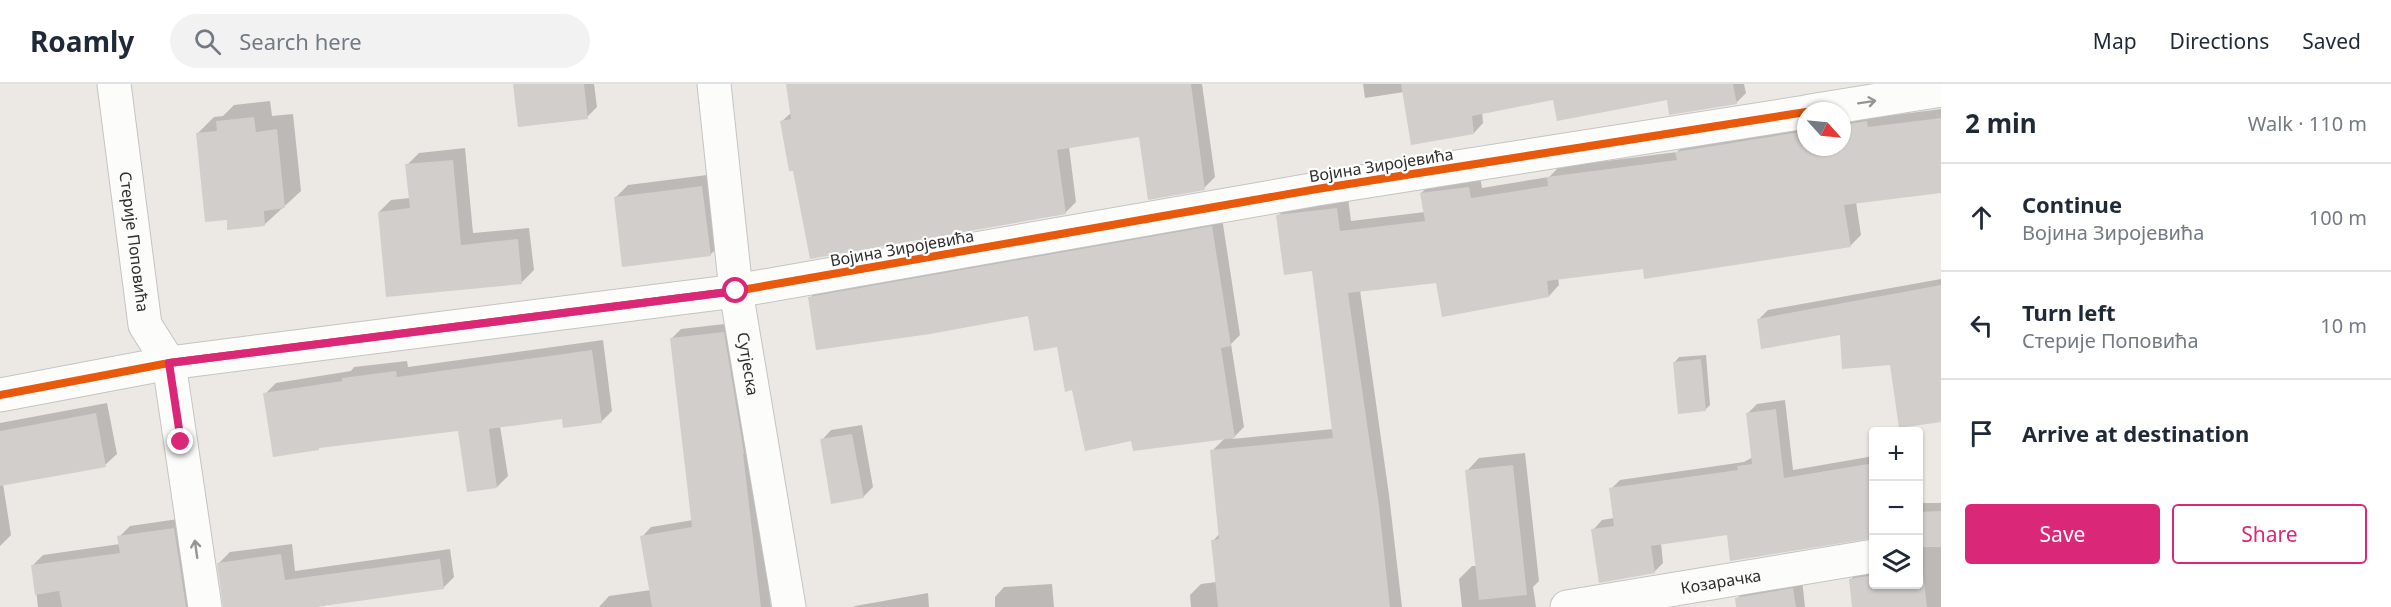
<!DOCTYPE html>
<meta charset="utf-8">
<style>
body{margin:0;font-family:"Noto Sans",sans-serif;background:#f2f2f3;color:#1f2937}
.controls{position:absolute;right:18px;bottom:18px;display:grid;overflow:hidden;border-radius:6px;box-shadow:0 2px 4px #0004}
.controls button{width:54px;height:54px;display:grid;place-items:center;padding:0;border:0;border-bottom:2px solid #e0e1e3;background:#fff;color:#1f2937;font:30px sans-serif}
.compass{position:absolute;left:1797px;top:18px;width:54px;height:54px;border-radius:50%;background:#fff;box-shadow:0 2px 4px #0004;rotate:117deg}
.stop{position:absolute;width:18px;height:18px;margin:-14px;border:4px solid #db2777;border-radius:50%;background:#fff}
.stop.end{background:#db2777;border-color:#fff;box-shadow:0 2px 6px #0008}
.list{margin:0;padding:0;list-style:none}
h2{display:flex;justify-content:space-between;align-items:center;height:78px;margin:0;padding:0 24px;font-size:26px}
h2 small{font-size:20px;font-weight:400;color:#747a83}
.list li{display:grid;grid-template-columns:39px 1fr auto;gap:18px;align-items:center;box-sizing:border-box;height:108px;padding:0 24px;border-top:2px solid #e0e1e3}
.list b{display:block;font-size:22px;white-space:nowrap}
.list p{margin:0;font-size:20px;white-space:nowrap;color:#747a83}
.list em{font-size:20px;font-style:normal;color:#747a83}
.actions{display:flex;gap:12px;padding:18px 24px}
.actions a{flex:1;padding:14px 0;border:2px solid #db2777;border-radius:6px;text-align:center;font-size:21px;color:#db2777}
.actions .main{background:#db2777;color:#fff}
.icon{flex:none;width:33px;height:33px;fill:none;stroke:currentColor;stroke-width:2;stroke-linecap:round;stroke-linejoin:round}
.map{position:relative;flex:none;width:1941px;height:523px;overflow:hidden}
header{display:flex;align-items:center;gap:36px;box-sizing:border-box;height:84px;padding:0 30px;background:#fff;border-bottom:2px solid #e0e1e3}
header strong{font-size:28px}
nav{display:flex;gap:33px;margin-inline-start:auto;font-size:21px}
.search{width:420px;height:54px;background:#f2f2f3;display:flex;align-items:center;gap:15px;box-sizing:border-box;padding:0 21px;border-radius:33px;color:#747a83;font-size:22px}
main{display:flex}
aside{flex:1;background:#fff}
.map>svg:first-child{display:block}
.shadow{fill:#0003}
.building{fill:#d1cecb}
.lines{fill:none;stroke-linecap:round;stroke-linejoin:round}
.street-casing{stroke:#c5c4c5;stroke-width:35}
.street{stroke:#fcfcfb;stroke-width:33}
.cycleway-casing{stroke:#fff;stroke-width:11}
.cycleway{stroke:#e8590c;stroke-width:8}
.oneway{stroke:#959594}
.route{stroke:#db2777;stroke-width:8}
.labels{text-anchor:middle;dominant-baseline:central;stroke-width:4.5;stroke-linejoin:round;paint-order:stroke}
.street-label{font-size:16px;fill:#2e2e2e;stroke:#fff}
</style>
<header>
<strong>Roamly</strong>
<div class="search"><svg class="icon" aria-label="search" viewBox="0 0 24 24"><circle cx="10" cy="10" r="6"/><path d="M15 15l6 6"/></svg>Search here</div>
<nav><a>Map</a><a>Directions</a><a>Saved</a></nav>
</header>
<main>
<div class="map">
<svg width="1941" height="523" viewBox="0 0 1941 523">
<rect width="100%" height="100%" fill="#ece8e4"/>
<!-- shadow -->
<path class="shadow" d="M515 0H594L597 23 587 33Z
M787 0H1202L1215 93 1204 104 1141 52 1069 63 1076 118 1065 129 794 85 781 38 792 28Z
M1363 0H1744L1746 9 1736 19 1668 15H1555L1482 28 1483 39 1474 49 1404 8 1365 14Z
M270 17 272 32 293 30 301 107 264 141 228 134 197 50 214 33 223 32 234 21Z
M1941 25V107L1856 118 1861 151 1850 162 1558 194 1559 201 1549 212 1437 197 1360 206 1389 411 1402 523H1191L1190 511 1201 500 1217 498 1213 457 1220 449 1212 367 1225 354 1133 356 1074 304 1058 261 1029 231 810 214 819 204 1222 134 1240 251 1231 260 1244 343 1232 355 1333 345 1313 186 1278 132 1289 121 1348 114 1351 137 1425 128 1421 109 1432 99 1480 93 1482 104 1549 93 1559 83 1677 68 1688 57 1806 38V63H1842V33L1878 27 1879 33Z
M465 64 473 149 529 144 534 186 522 198 379 128 391 116 410 114 407 81 419 69Z
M715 90 723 158 710 171 615 114 628 101Z
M1941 195V336L1892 280 1841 250 1758 236 1768 226Z
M733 239 752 360 771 523H599L609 512 651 506 642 453 651 443 693 436 671 255 681 245Z
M603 256 612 327 601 338 563 333 500 342 508 392 497 403 460 345 265 310 276 299 351 287 354 283 407 277 408 283Z
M1706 271 1710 321 1705 326 1674 279 1679 273Z
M1785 316 1793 386 1874 372V452L1728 449 1661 459 1663 479 1654 488 1593 446 1602 436 1614 434 1611 405 1620 396 1744 378 1753 373 1748 329 1757 320Z
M107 319 117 370 105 381 3 400 11 451 0 462V339Z
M862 341 873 403 863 413 822 356 831 346Z
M1525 369 1539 497 1533 503 1536 523H1462L1459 495 1472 482H1477L1467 387 1479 374Z
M1918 419H1941V523H1853L1850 496 1860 486 1874 484V500H1918Z
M185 434 200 523H38L33 481 43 471 120 460 119 453 130 442Z
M292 460 295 487 450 465 454 493 443 504 312 523H225L219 479 230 468Z
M1802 496 1805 523H1737V515L1746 505Z
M1052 500 1054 523H995V513L1004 503Z
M928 509 929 523H853L855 522Z"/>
<!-- building -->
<path class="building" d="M513 0H584L588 35 518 43Z
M786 0H1191L1205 106 1148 116 1139 53 1057 66 1066 130 810 175 793 87H789L780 37 791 35Z
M1401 0H1733L1737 20 1669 31 1667 16 1557 37 1553 16 1472 32 1474 50 1411 61Z
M254 33 256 48 277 45 285 124 264 127 265 142 227 146V136L205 138 196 49 217 47 216 37Z
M1941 34V109L1844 121 1851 163 1644 195 1643 185 1547 197 1549 213 1442 233 1436 199 1348 209 1379 422 1390 523H1218L1211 456 1219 455 1210 366 1333 354 1312 187 1284 191 1276 131 1337 124 1340 147 1425 137 1420 109 1469 103 1471 114 1548 102 1547 93 1677 76 1675 68 1806 47V63H1842V41L1867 37 1868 43Z
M453 76 461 161 518 155 522 200 386 213 378 128 410 124 405 80Z
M702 102 711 172 622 183 614 113Z
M1212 142 1231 262 1221 264 1235 354 1133 367 1131 357 1085 367 1072 306 1065 308 1057 263 1034 267 1028 232 930 250 816 266 808 213Z
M1941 201V338L1899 344 1890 281 1842 285 1840 251 1761 265 1757 235Z
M724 248 744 369H743L761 523H652L640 452 692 443 670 254Z
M592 266 602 339 563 344 562 335 489 345 497 404 467 408 458 347 319 364V366L273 373 263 309 342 297V294L396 287 397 293Z
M1701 275 1706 327 1678 330 1673 278Z
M1776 325 1784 394 1874 379V454L1730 477 1727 451 1651 462 1655 489 1599 499 1591 445 1614 442 1609 404 1738 386 1737 382 1752 380 1746 329Z
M96 329 106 383 0 402V347Z
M852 350 864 414 831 420 820 355Z
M1513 381 1527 511 1479 516 1465 386Z
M1941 427V463H1920L1927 523H1852L1849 495 1874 491V501H1918V428Z
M174 444 186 523H62L59 507 35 511 31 481 120 469 117 452Z
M281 470 285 496 440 475 444 505 316 523H223L217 479Z
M1793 504 1796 523H1736L1735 514Z"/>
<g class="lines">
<!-- street casing -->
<g class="street-casing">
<g id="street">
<path id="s1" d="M114 0 145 241 169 279 205 523"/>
<path id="s2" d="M714 0 736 207 789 523"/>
<path d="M1810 27 1941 6"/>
<path d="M0 311 169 279 736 207 1317 105 1806 28"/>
<path id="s3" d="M1567 523 1874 472"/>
</g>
</g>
<!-- street -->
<use href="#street" class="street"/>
<!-- cycleway casing -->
<g class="cycleway-casing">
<path id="cycleway" d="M0 311 169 279 736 207 1317 105 1806 28"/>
</g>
<!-- cycleway -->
<use href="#cycleway" class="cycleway"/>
</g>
<!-- one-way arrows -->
<defs><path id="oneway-shaft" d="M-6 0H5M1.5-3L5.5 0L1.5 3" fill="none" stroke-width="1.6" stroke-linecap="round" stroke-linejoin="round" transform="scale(1.5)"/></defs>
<g class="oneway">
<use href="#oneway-shaft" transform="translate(1867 18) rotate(-9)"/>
<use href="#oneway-shaft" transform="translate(196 465) rotate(-98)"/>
</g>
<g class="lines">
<!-- route -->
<path class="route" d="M181 358 169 279 736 207"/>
</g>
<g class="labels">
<!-- street labels -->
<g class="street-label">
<text transform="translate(1381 81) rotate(-9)">Војина Зиројевића</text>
<text stroke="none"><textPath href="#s1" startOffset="159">Стерије Поповића</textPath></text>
<text transform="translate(902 164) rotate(-10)">Војина Зиројевића</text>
<text stroke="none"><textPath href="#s2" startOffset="282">Сутјеска</textPath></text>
<text stroke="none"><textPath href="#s3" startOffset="156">Козарачка</textPath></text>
</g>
</g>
</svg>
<div class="controls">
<button>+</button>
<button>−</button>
<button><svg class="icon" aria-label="layers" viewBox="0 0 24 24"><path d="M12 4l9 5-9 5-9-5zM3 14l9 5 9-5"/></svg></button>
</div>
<svg class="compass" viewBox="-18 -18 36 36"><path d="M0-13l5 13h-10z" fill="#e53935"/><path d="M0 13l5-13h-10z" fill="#747a83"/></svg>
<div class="stop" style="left:736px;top:207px"></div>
<div class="stop end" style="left:181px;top:358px"></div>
</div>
<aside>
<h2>2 min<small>Walk · 110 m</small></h2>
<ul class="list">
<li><svg class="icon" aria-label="ahead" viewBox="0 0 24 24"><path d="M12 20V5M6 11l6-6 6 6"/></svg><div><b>Continue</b><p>Војина Зиројевића</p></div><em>100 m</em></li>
<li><svg class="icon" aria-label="left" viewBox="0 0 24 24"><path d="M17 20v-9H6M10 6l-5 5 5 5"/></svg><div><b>Turn left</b><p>Стерије Поповића</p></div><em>10 m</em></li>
<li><svg class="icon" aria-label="arrive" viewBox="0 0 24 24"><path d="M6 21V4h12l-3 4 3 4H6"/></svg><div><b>Arrive at destination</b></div></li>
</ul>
<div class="actions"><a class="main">Save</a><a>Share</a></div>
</aside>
</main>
